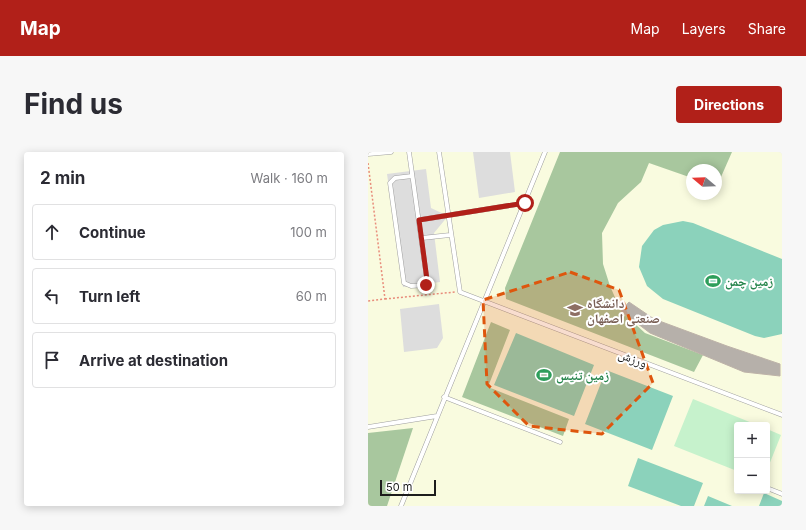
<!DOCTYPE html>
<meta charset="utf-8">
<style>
body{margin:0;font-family:Inter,"Noto Naskh Arabic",sans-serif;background:#f7f7f7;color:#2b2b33}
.controls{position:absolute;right:12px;bottom:12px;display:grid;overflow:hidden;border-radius:4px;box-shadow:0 2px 10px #0003}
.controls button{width:36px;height:36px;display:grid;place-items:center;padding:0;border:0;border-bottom:1px solid #e1e1e2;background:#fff;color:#2b2b33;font:20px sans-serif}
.compass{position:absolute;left:318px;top:12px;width:36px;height:36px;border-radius:50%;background:#fff;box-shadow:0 2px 10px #0003;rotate:289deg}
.scale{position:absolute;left:12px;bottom:10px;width:56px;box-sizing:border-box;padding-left:4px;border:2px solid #1d1d1d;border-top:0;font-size:11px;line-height:14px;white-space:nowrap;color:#1d1d1d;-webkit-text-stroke:3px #fff;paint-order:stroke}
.stop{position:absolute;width:12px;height:12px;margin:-9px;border:3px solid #b12019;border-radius:50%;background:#fff}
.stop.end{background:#b12019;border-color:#fff;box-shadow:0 1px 4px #0008}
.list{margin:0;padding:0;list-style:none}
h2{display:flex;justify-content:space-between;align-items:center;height:52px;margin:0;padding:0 16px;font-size:17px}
h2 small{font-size:13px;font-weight:400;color:#7c7c81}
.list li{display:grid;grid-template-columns:26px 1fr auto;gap:12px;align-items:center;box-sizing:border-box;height:56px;margin:0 8px 8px;padding:0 8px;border:1px solid #e1e1e2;border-radius:4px}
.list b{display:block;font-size:15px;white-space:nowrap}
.list em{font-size:13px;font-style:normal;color:#7c7c81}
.icon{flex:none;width:22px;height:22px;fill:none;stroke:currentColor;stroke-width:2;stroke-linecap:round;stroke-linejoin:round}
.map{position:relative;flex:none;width:414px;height:354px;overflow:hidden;border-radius:4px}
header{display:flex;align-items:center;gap:24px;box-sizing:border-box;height:56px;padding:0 20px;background:#b12019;color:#fff}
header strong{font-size:19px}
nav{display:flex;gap:22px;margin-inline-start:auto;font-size:14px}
.intro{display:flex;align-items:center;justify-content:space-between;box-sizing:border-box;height:96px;padding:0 24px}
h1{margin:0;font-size:28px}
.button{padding:10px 18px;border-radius:4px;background:#b12019;color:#fff;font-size:14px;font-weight:700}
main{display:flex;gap:24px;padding:0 24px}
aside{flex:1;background:#fff;border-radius:4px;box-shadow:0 2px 10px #0003}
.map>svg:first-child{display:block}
.education{fill:#f9fbdf;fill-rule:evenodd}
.forest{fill:#a8c79e}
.park{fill:#c6f2cc}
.pitch{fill:#8bd2bb}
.parking{fill:#ddd}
.building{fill:#b6b0aa;stroke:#bdb2a8}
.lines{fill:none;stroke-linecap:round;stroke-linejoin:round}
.service-casing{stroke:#9e9e9e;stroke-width:5}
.path{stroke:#e88b7a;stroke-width:1.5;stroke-dasharray:2 2;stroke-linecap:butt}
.service{stroke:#fff;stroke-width:4}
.route{stroke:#b12019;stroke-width:5}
.marked{fill:#de560d;fill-opacity:0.2;stroke:#de560d;stroke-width:3;stroke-dasharray:8 5;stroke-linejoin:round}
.labels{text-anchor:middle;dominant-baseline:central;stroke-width:4;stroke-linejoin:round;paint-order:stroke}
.leisure-label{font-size:13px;font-weight:bold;fill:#27864d;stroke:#fff;text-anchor:start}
.education-label{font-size:13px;font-weight:bold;fill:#785e54;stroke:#fff;text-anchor:start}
.street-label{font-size:13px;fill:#1d1d1d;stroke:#fff}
</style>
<header>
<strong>Map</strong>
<nav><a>Map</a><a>Layers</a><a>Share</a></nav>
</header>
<div class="intro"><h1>Find us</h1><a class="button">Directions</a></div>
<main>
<aside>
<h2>2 min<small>Walk · 160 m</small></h2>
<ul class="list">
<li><svg class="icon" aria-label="ahead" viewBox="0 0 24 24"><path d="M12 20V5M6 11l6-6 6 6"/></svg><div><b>Continue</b></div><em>100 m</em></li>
<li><svg class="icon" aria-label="left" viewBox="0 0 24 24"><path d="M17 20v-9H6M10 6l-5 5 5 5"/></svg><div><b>Turn left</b></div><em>60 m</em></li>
<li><svg class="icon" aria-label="arrive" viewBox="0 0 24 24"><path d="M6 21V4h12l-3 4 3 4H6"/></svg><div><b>Arrive at destination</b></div></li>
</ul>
</aside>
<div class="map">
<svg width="414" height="354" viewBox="0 0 414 354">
<rect width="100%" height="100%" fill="#edeae4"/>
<!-- education -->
<path class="education" d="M0 0H414V354H0ZM324 18H348V42H324ZM369 273H399V339H369Z"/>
<!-- forest -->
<path class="forest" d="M192 0H364L349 34 348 18H324V26L281 11 273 30 250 51 234 81 235 112 242 134 253 159 277 181 335 203 326 220 138 147 137 136Z
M123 170 142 178 120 235 201 267 195 284 94 245Z
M45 276 19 354H0V281Z"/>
<!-- park -->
<path class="park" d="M325 247 389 273H369V319L306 294Z
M399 277 413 283 399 318Z"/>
<!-- pitch -->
<path class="pitch" d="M315 69 325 71 414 107V182L396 186 387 184 295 147 279 134 271 115 274 94 286 78 295 73Z
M148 181 226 213 206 264 126 233Z
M238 218 305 244 284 298 217 272Z
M270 306 335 331 326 354H313L260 334Z
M396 341 414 349V354H391Z
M340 344 364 354H336Z"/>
<!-- parking -->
<path class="parking" d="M105 0H142L147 40 111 46Z
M58 17 63 56 80 64 66 81 72 130 35 135 19 22Z
M71 152 75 186 69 196 36 200 32 157Z"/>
<!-- building -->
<path class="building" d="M261 150 286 167 359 194 412 212V224L376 220 282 181 253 159Z"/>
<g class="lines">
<!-- service casing -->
<g class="service-casing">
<path id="service" d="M41 0 59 128 58 133 43 134 36 131 22 31 27 26 44 24
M71 0 92 140 414 263
M0 2 23 0
M51 68 157 51
M54 86 82 83
M76 245 192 290
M0 275 69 264
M399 336 414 342
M33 354 177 0"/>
</g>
<!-- path -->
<path class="path" d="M0 11 17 147 0 149
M17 147 87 140"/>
<!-- service -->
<use href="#service" class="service"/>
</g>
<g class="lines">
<!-- route -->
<path class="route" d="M58 133 59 128 51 68 157 51"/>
</g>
<!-- marked area -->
<path class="marked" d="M202 120 251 138 285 231 234 282 161 274 119 232 115 148Z"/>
<!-- icons -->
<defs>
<g id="stadium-bare" transform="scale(1.2)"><path d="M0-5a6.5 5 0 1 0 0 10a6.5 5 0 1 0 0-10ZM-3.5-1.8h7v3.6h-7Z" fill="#2e9e5b" stroke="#fff" stroke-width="2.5" paint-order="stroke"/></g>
<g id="university-bare" transform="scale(1.2)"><path d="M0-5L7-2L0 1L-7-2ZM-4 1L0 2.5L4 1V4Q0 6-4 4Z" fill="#8d6e63" stroke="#fff" stroke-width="2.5" paint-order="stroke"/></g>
</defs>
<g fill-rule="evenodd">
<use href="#stadium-bare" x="345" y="129"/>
<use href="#university-bare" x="207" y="158"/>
<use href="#stadium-bare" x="176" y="223"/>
</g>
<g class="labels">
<!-- leisure labels -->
<g class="leisure-label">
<text x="357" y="129">زمین چمن</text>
<text x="188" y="223">زمین تنیس</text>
</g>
<!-- education labels -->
<g class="education-label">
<text x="219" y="151">دانشگاه<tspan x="219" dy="15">صنعتی اصفهان</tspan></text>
</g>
<!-- street labels -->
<g class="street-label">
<text transform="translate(265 206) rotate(21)">ورزش</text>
</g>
</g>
</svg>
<div class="controls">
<button>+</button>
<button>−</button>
</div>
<svg class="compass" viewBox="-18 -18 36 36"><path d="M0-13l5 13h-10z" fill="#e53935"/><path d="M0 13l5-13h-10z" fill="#7c7c81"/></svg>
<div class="scale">50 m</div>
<div class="stop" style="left:157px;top:51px"></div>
<div class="stop end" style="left:58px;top:133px"></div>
</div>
</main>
